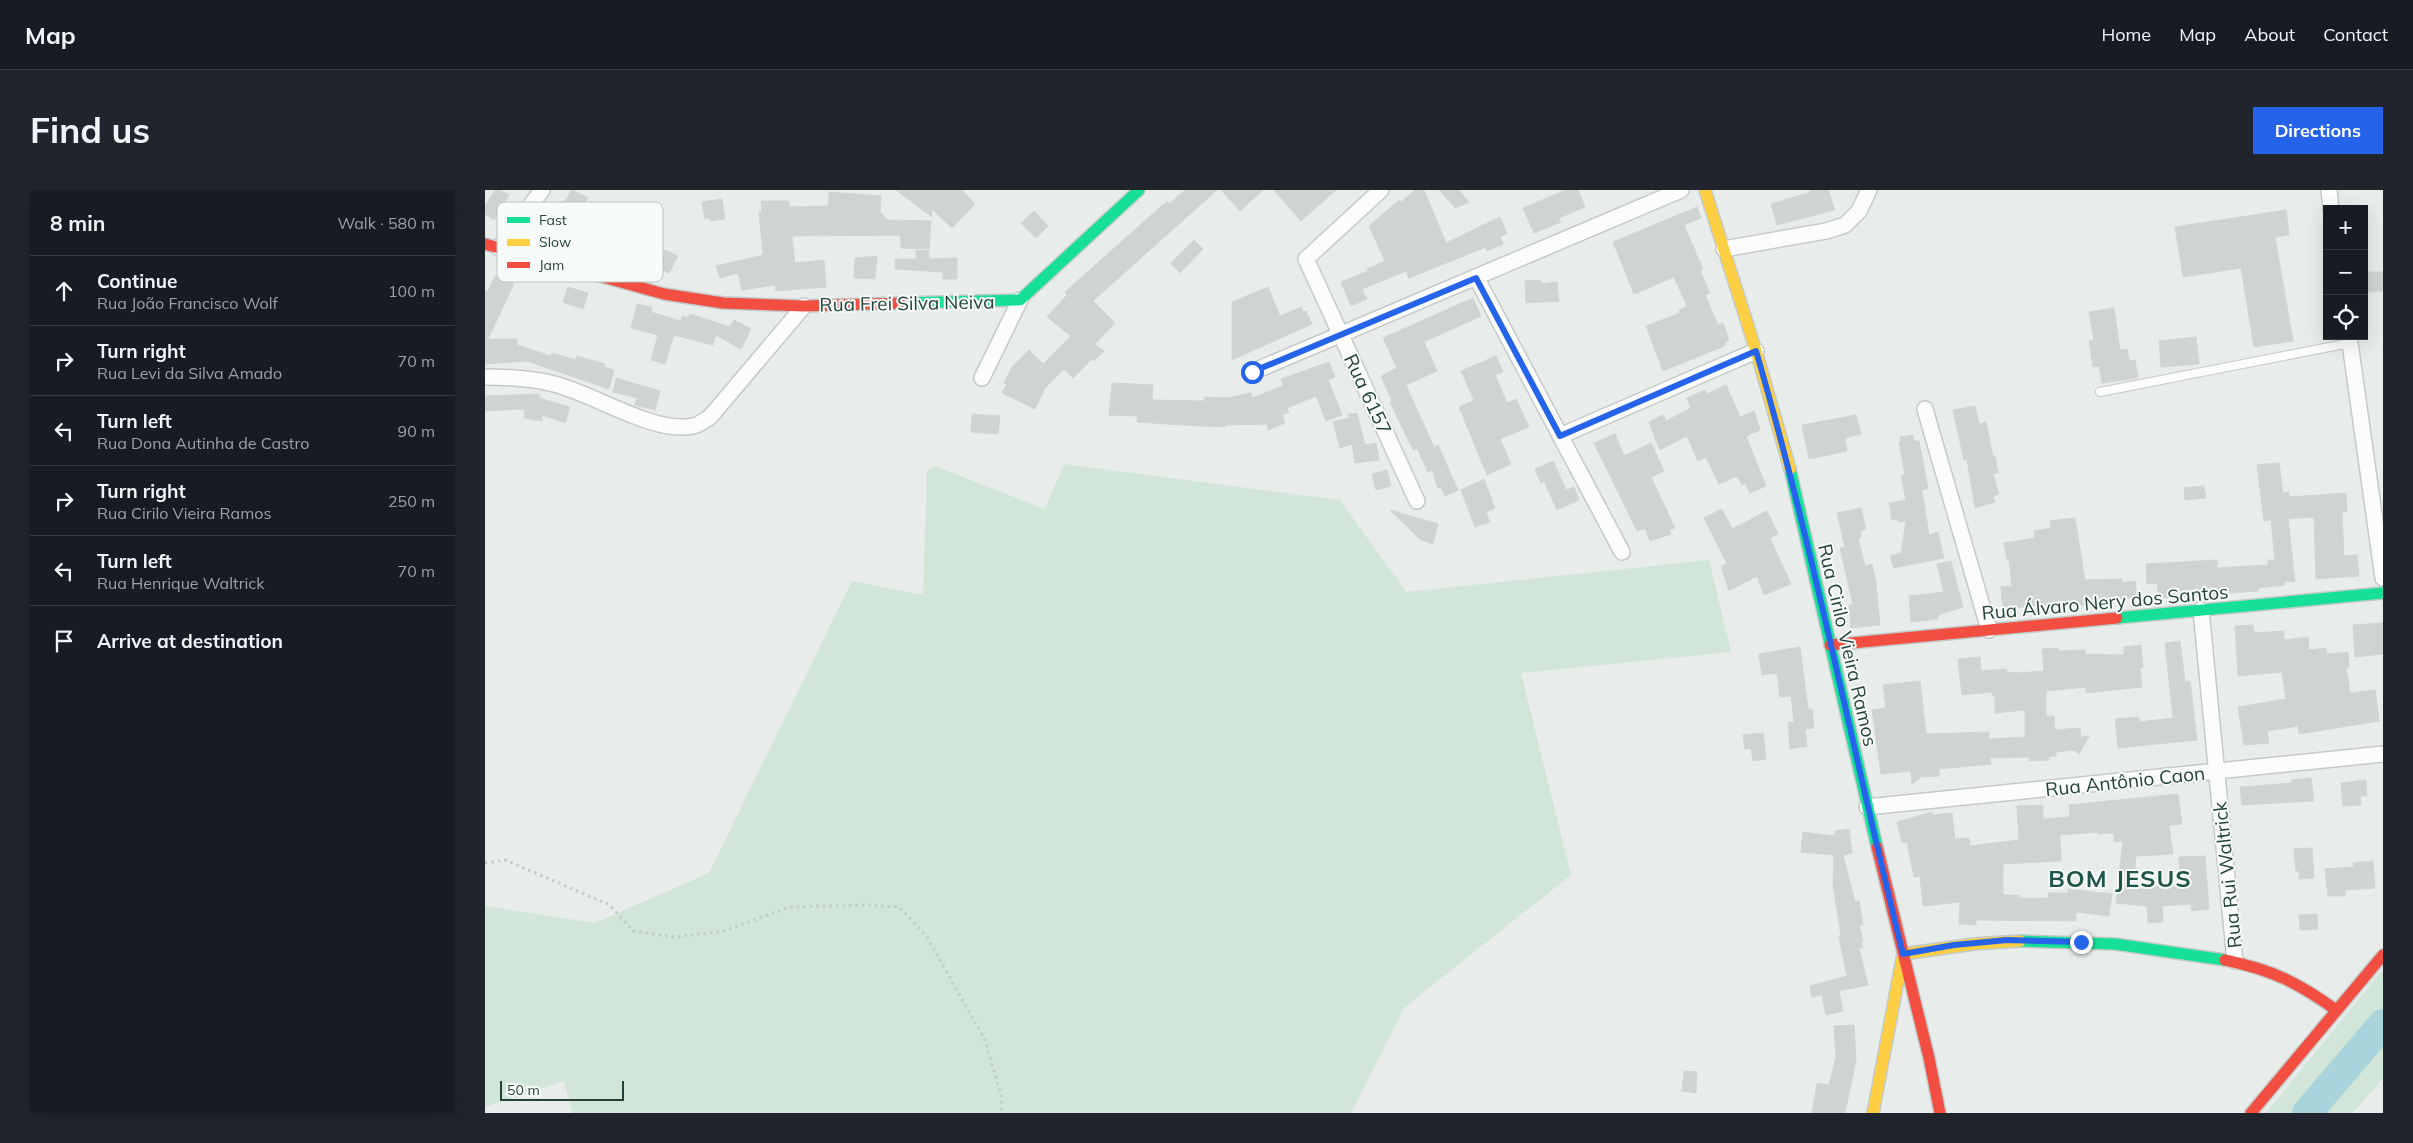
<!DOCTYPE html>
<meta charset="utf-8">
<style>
body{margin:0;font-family:Mulish,sans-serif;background:#20242c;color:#f1f3f6}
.controls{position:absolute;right:15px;top:15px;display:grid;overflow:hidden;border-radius:0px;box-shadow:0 5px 20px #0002}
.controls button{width:45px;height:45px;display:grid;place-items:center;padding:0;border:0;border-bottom:1px solid #363941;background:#171b24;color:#f1f3f6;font:25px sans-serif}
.scale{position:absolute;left:15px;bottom:12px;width:124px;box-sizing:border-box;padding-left:5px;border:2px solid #24423a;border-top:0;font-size:14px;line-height:18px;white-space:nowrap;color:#24423a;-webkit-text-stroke:4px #f7fbf9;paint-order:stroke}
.stop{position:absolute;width:15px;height:15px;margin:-11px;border:4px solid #2563eb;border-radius:50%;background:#fff}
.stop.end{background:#2563eb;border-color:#fff;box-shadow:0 1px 5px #0008}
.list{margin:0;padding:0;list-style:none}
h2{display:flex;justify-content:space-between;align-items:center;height:65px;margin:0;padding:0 20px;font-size:21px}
h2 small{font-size:16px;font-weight:400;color:#9ea1a6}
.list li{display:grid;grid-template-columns:32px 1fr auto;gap:15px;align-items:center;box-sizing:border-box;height:70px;padding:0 20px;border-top:1px solid #363941}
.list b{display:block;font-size:19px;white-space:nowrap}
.list p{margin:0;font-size:16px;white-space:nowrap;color:#9ea1a6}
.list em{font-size:16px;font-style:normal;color:#9ea1a6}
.icon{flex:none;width:28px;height:28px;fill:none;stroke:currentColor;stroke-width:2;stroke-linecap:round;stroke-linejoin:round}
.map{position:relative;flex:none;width:1898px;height:923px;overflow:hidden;border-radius:0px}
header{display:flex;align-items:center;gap:30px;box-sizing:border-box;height:70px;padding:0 25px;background:#171b24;border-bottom:1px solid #363941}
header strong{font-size:24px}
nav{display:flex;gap:28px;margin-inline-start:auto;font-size:18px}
.intro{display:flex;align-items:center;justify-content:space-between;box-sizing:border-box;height:120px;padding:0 30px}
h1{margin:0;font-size:35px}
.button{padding:12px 22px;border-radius:0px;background:#2563eb;color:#fff;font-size:18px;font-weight:700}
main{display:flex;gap:30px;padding:0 30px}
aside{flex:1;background:#171b24;border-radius:0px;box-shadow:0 5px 20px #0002}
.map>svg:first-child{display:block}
.green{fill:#d1e6d8}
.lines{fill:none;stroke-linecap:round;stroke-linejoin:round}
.river{stroke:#a9d4db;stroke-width:30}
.building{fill:#cfd4d2;stroke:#d1d6d4}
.lane-casing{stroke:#c5cac8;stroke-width:10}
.street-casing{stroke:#c5cac8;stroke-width:18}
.fast-casing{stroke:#c3cbc8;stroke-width:14}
.slow-casing{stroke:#c3cbc8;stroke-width:14}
.jam-casing{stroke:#c3cbc8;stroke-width:14}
.path{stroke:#c3ccca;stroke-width:3;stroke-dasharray:2.5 4;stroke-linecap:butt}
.lane{stroke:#fcfcfc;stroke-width:8}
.street{stroke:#fcfcfc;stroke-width:15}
.fast{stroke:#16e098;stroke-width:11}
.slow{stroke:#ffcf43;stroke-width:11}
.jam{stroke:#f24e42;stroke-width:11}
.route{stroke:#2563eb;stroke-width:6}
.labels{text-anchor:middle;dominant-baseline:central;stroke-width:4;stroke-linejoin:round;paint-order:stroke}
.street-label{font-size:19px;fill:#24423a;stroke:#f7fbf9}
.district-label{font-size:24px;font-weight:bold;letter-spacing:1px;fill:#1f5548;stroke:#f7fbf9}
.key{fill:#f7fbf9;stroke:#b8c4c0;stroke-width:1}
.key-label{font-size:14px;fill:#24423a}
</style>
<header>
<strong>Map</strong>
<nav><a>Home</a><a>Map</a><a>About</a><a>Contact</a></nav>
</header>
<div class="intro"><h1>Find us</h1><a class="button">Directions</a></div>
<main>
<aside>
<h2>8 min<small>Walk · 580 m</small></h2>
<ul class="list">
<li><svg class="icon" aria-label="ahead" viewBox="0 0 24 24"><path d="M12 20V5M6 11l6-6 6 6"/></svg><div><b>Continue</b><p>Rua João Francisco Wolf</p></div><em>100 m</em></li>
<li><svg class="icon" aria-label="right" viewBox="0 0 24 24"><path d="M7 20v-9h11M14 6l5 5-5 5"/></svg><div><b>Turn right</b><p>Rua Levi da Silva Amado</p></div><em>70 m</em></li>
<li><svg class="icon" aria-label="left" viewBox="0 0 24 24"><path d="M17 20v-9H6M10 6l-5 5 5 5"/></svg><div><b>Turn left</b><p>Rua Dona Autinha de Castro</p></div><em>90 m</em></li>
<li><svg class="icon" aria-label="right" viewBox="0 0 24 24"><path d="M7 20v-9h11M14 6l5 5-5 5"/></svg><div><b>Turn right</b><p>Rua Cirilo Vieira Ramos</p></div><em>250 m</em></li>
<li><svg class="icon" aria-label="left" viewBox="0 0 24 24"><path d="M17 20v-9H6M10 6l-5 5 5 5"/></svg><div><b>Turn left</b><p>Rua Henrique Waltrick</p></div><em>70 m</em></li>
<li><svg class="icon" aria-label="arrive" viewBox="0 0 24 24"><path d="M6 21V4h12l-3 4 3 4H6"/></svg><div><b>Arrive at destination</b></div></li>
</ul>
</aside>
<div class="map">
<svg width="1898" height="923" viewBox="0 0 1898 923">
<rect width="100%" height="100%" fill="#e8edeb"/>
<!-- green -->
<path class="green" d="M579 274 855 310 921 402 1224 370 1246 462 1036 483 1086 685 919 818 866 923H87L79 891 0 917V716L110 733 224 683 367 391 438 405 442 280 450 276 560 319Z
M1898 779V888L1868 923H1781Z"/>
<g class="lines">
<!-- river -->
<path class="river" d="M1822 923 1898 834"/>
</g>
<!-- building -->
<path class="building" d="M10 0H15L24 5 9 30 0 24V16Z
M87 0 103 8 95 21 122 38 116 49 85 29 71 51 59 43Z
M411 0H477L490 14 467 38 447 19V27Z
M700 0H732L608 111 630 133 610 154 619 161 609 171 607 169 588 188 579 179 560 198 550 219 517 203 522 194 519 193 527 177 544 160 558 174 586 146 562 127 582 105 580 102 682 11 684 14Z
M736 0H778L755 21Z
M789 0H851L816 31Z
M930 0H939L961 53 1015 27 1022 44 1015 46 1018 54 1002 61 1001 57 924 88 921 81 877 99 882 109 866 116 856 92 883 81 882 79 900 71 884 36 914 10 916 12Z
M954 0H974L984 12 970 18Z
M1081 0H1093L1100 17 1074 28 1076 32 1049 43 1038 18Z
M1325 0H1343L1350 20 1292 35 1286 14 1326 2Z
M344 2 396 6 395 22 403 30 446 31 444 59 416 58 415 45 307 46 310 73 339 70 341 97 291 101 290 95 257 100 253 83 235 88 231 76 278 65 274 22H277L276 11H304V17L343 16Z
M237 9 240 29 225 31V28L220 29 217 12Z
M1212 17 1216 28 1199 35 1218 79 1215 81 1225 103 1220 105 1233 135 1238 133 1244 150 1240 152 1241 154 1237 157 1178 181 1161 136 1195 123 1194 120 1202 116 1189 87 1149 104 1128 52Z
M1801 20 1804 45 1790 47 1808 151 1769 157 1756 78 1698 87 1690 37Z
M549 21 563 36 551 48 536 33Z
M709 50 718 59 695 83 686 73Z
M167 60 177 65 180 60 193 66 184 83 162 72Z
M431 60 444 61V69L472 68V89H458V82L410 79V69H431Z
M392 66 390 89 369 88 370 68Z
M1879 82H1898V101L1879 102Z
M10 86 29 94 3 149H32V155L66 166 67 163 91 170 92 166 120 174 119 177 129 180 124 199 42 171 0 174V101H3Z
M1056 90V94L1072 92 1074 111 1041 113 1040 91Z
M83 97 103 103 98 119 78 112Z
M783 97 795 126 816 117 818 122 821 121 827 134 747 170V112Z
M988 108 996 126 939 152 952 181 921 195 949 257 953 255 973 300 960 306 956 297 953 298 947 280 943 282 932 258 928 260 905 212 907 211 896 186 912 178 898 148Z
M152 114 167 117 166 122 196 131 198 126 203 128 205 124 245 137 249 130 266 139 256 159 231 145 228 155 189 145 180 174 166 170 173 145 146 138Z
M1629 118 1635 160 1642 159 1644 171 1650 170 1653 188 1617 193 1614 176 1608 177 1604 151 1609 150 1604 122Z
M1711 147 1714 174 1676 177 1674 151Z
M1011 166 1018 182 1010 185 1022 213 1031 209 1044 237 1015 249 1026 274 1002 285 974 217 989 210 976 181Z
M844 172 850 187 843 190 857 225 841 231 831 206 802 218 804 222 797 225 800 233 783 240 782 234 740 235V237L697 235 652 232 653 226 624 225 627 193 668 195 667 210 719 211V207L742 208 766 203 767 208 798 196 796 189Z
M131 188 175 201 170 220 150 215 152 208 128 202Z
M1241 195 1255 227 1269 221 1275 240 1261 246 1281 296 1265 303 1260 293 1257 295 1252 286 1234 294 1221 267 1213 271 1202 246 1175 260 1164 232 1178 225 1181 231 1206 218 1202 208 1220 200 1222 204Z
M54 204V208L85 217 80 233 57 225V231L39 228 40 219 0 221V206Z
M1490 216 1494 234 1501 232 1508 267 1510 266 1513 283 1508 284 1514 304 1508 306 1510 312 1490 318 1482 269 1479 270 1468 220Z
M872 223 880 255 891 253 894 270 870 273 867 254 855 258 848 232 864 228 863 224Z
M487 224 515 226 513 244 486 242Z
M1371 225 1376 244 1360 248 1362 261 1324 269 1317 235Z
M1130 244 1139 266 1166 253 1179 281 1166 287 1190 338 1185 340 1186 344 1165 351 1160 338 1152 341 1109 253Z
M1428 245 1429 251H1434L1443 298 1437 300 1444 345 1453 342 1459 368 1409 378 1405 366 1416 363 1421 331 1413 332 1412 329 1407 330 1404 313 1421 310 1416 286 1420 285 1414 252H1416L1415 247Z
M1068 271 1081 300 1089 297 1094 310 1072 320 1059 291 1056 293 1050 279Z
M1794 273 1798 303 1804 302V307L1861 303 1862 322H1857L1859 366 1872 365 1874 386 1831 389 1829 327 1803 329 1810 391 1799 392 1800 395 1773 398V401L1674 408 1672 393 1662 394 1661 374 1732 370V378L1783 375V370H1790L1786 330 1779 331 1772 275Z
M902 280 906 296 891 300 887 284Z
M999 289 1010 318 1001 322 1005 332 990 337 976 300Z
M1719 296 1721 308 1700 310 1699 298Z
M1376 318 1381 339 1375 341 1376 347 1373 348 1380 376 1387 374 1391 393 1395 435 1366 438 1364 415H1368L1355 358 1360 357 1352 323Z
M1237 319 1247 339 1282 321 1293 344 1285 348 1306 394 1279 405 1272 386 1244 401 1236 376 1242 374 1219 328Z
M905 320 953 334 948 354 936 350Z
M1590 328 1600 390 1637 389V393L1650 391 1652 408 1602 410V415L1579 416V413L1518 419 1516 397 1527 396 1524 370H1522L1519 353 1550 348 1549 341 1566 338 1565 331Z
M1466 371 1478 417 1453 425V429L1426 432 1424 406 1459 402 1452 374Z
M1898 433V464L1870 467 1868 435Z
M1768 435 1769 443 1799 441V450L1823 447 1824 460 1841 458 1842 464 1863 462 1864 477H1861L1865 503 1890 500 1894 531 1814 544 1813 536 1782 541 1784 553 1759 555 1753 517 1801 509 1797 482 1753 486 1750 436Z
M1695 451 1700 492 1705 491 1712 550 1633 558 1630 529 1654 527V532L1688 528 1680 453Z
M1656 455 1658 478H1655L1657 497 1601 503V497L1561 501V526H1569L1570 540 1595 538 1596 547 1604 546 1594 564 1589 560 1571 562V566L1564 567V570L1544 571V567L1505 568 1506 574 1454 579V586L1436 587 1427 594 1426 581 1396 584 1387 520 1401 518 1398 495 1435 491 1441 544 1504 542V549L1540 547V520L1510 523V506H1507V502L1477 505 1473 469 1495 467 1496 481 1521 479 1523 483 1533 482V483L1559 481 1557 459 1573 458 1574 461 1600 460V464L1639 465V457Z
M1315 457 1323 519H1327L1329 538 1320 539 1322 556 1305 559 1303 532H1309L1306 506 1295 507 1292 483 1277 485 1274 464Z
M1278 543 1281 569 1268 571 1266 558 1260 559 1258 545Z
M1826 588 1829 611 1757 615 1755 597 1807 593 1806 590Z
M1881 590 1882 606H1875L1876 615 1858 616 1856 593Z
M1693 604 1697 634 1684 635 1688 664 1651 666 1648 697 1695 695 1694 667 1720 666 1724 719 1707 721 1706 714 1677 716 1678 732 1663 733 1662 716 1631 713 1638 651 1629 652V643L1613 644 1612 642 1575 645 1576 671 1518 674V705H1534V708H1563V703H1583V699L1627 704 1624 726 1591 722V731L1491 730V735L1474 734 1475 712 1438 716 1435 686 1429 687 1422 652 1417 653 1412 632 1447 622 1448 625 1467 623 1470 649 1484 648 1485 656 1534 650 1532 616 1558 615V629L1585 627 1584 615Z
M1364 639 1367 663 1358 665 1370 712 1374 711 1378 735H1374L1378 751H1376L1378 758H1374L1383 795 1354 801 1358 821 1341 825 1337 805 1327 807 1325 796 1362 786 1354 747 1356 746 1348 694 1349 665 1316 662 1318 642 1349 646 1350 641Z
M1827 658 1829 688 1814 689V681H1811L1809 659Z
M1888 671 1890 698 1860 700V706H1843L1840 679 1869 677 1868 673Z
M1832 724 1833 739 1815 740 1814 725Z
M1369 835 1371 870 1360 923H1327L1332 893 1344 895 1351 868 1349 836Z
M1199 881 1212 882 1211 903 1197 901Z"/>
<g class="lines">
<!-- lane casing -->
<g class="lane-casing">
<path id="lane" d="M1615 202 1865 153"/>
</g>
<!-- street casing -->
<g class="street-casing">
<path id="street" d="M896 0 821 69 932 311
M1844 0 1846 19
M14 58 57 0
M1239 59 1341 41 1360 35 1374 21 1384 0
M991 87 1137 362
M1864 146 1898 388
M767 182 1196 0
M0 187C23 187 46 188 69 194 110 204 168 244 208 236 214 235 220 230 225 227L319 116
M497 188 535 110
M1440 219 1504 440
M1075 246 1271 161
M1716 420 1750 771
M1382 617 1898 564"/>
</g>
<!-- fast casing -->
<g class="fast-casing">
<path id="fast" d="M417 113 535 110 654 0
M1305 279 1392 657
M1632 428 1898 403
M1535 751 1630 754 1740 770"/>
</g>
<!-- slow casing -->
<g class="slow-casing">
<path id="slow" d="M1220 0 1271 161 1305 279
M1388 923 1418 764 1489 754 1535 751"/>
</g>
<!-- jam casing -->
<g class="jam-casing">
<path id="jam" d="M0 54 179 104 238 113 319 116 417 113
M1345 455 1632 428
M1392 657 1444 868 1455 923
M1740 770C1787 780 1812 792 1851 820
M1766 923 1898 765"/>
</g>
<!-- path -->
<path class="path" d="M0 673 20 670 125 715 148 741 189 747 239 741 305 717 384 715 414 717 442 747 500 850 517 909 516 923"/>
<!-- lane -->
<use href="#lane" class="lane"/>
<!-- street -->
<use href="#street" class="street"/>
<!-- fast -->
<use href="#fast" class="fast"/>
<!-- slow -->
<use href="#slow" class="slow"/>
<!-- jam -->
<use href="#jam" class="jam"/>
</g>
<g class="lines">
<!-- route -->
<path class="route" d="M767 182 991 88 1075 246 1271 161C1329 359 1368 563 1418 764L1469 755 1522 750 1596 752"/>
</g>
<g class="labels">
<!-- street labels -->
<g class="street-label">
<text transform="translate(422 113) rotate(-1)">Rua Frei Silva Neiva</text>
<text transform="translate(883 204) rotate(65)">Rua 6157</text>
<text transform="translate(1620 412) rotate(-5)">Rua Álvaro Nery dos Santos</text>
<text transform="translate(1363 455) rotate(77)">Rua Cirilo Vieira Ramos</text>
<text transform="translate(1640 591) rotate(-6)">Rua Antônio Caon</text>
<text transform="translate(1742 685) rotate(-96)">Rua Rui Waltrick</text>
</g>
<!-- district labels -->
<g class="district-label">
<text x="1635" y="688">BOM JESUS</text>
</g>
</g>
<!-- legend -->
<rect x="12" y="12" width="166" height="80" rx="8" class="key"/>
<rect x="22" y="27" width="23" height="6" fill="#16e098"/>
<rect x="22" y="49" width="23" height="7" fill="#ffcf43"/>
<rect x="22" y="72" width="23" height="6" fill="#f24e42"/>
<g class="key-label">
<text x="54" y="35">Fast</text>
<text x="54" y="57">Slow</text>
<text x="54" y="80">Jam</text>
</g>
</svg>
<div class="controls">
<button>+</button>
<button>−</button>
<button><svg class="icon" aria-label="locate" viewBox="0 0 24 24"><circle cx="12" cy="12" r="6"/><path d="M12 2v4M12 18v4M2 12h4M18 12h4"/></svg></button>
</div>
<div class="scale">50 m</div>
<div class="stop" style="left:767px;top:182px"></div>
<div class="stop end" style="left:1596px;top:752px"></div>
</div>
</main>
